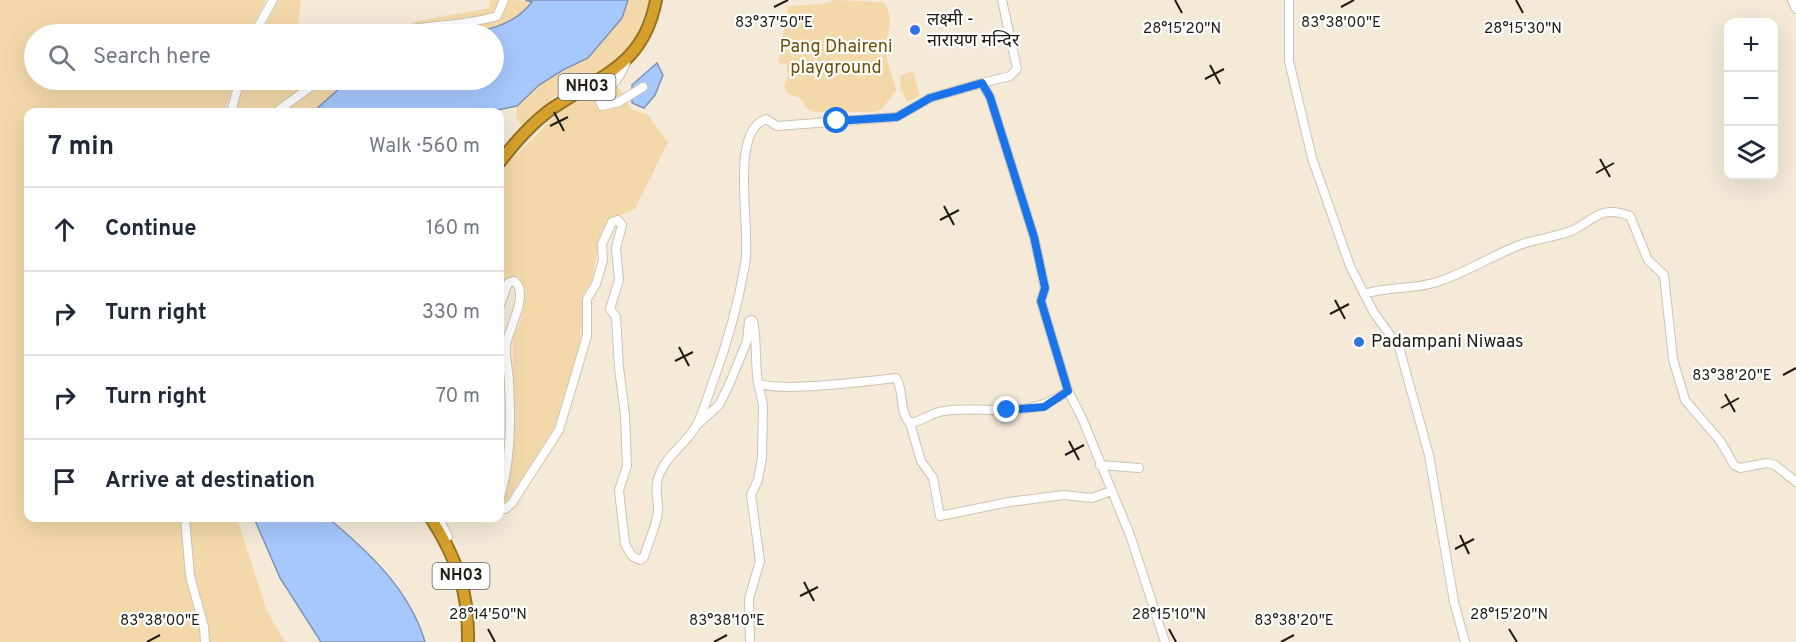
<!DOCTYPE html>
<meta charset="utf-8">
<style>
body{margin:0;font-family:Overpass,"Noto Sans Devanagari",sans-serif;background:#f6f6f7;color:#1f2937}
.controls{position:absolute;right:18px;top:18px;display:grid;overflow:hidden;border-radius:12px;box-shadow:0 6px 24px #0002}
.controls button{width:54px;height:54px;display:grid;place-items:center;padding:0;border:0;border-bottom:2px solid #e0e1e3;background:#fff;color:#1f2937;font:30px sans-serif}
.stop{position:absolute;width:18px;height:18px;margin:-14px;border:4px solid #1a73e8;border-radius:50%;background:#fff}
.stop.end{background:#1a73e8;border-color:#fff;box-shadow:0 2px 6px #0008}
.list{margin:0;padding:0;list-style:none}
h2{display:flex;justify-content:space-between;align-items:center;height:78px;margin:0;padding:0 24px;font-size:26px}
h2 small{font-size:20px;font-weight:400;color:#747a83}
.list li{display:grid;grid-template-columns:39px 1fr auto;gap:18px;align-items:center;box-sizing:border-box;height:84px;padding:0 24px;border-top:2px solid #e0e1e3}
.list b{display:block;font-size:22px;white-space:nowrap}
.list em{font-size:20px;font-style:normal;color:#747a83}
.icon{flex:none;width:33px;height:33px;fill:none;stroke:currentColor;stroke-width:2;stroke-linecap:round;stroke-linejoin:round}
.map{position:relative;flex:none;width:1796px;height:642px;overflow:hidden}
.search{position:absolute;background:#fff;box-shadow:0 6px 24px #0002;left:24px;top:24px;width:480px;height:66px;display:flex;align-items:center;gap:15px;box-sizing:border-box;padding:0 21px;border-radius:33px;color:#747a83;font-size:22px}
.panel{position:absolute;background:#fff;box-shadow:0 6px 24px #0002;left:24px;top:108px;width:480px;height:414px;border-radius:12px}
.map>svg:first-child{display:block}
.green{fill:#f3d9aa}
.water{fill:#a7c8fd;stroke:#7e94b7;stroke-width:1.5}
.lines{fill:none;stroke-linecap:round;stroke-linejoin:round}
.minor-casing{stroke:#cdc3b1;stroke-width:10}
.highway-casing{stroke:#967225;stroke-width:14}
.minor{stroke:#fff;stroke-width:8}
.highway{stroke:#d6a02d;stroke-width:10}
.route{stroke:#1a73e8;stroke-width:8}
.ticks{fill:none;stroke:#201c15;stroke-width:2}
.poi-dot{fill:#3174e1;stroke:#fff;stroke-width:2}
.labels{text-anchor:middle;dominant-baseline:central;stroke-width:4.5;stroke-linejoin:round;paint-order:stroke}
.shield{fill:#fff;stroke:#63605b;stroke-width:1.5}
.shield-label{font-size:16px;font-weight:bold;fill:#201c15}
.poi-label{font-size:18px;fill:#201c15;stroke:#fff;text-anchor:start}
.park-label{font-size:18px;fill:#6f5006;stroke:#fff}
.ticks-label{font-size:15px;text-anchor:middle;fill:#201c15;stroke:#fff;stroke-width:4.5;stroke-linejoin:round;paint-order:stroke}
</style>
<div class="map">
<svg width="1796" height="642" viewBox="0 0 1796 642">
<rect width="100%" height="100%" fill="#f5ead8"/>
<!-- green -->
<path class="green" d="M0 0H266L248 34H34V80H235L224 112H28V518H237L267 611 285 642H0Z
M279 0H301L297 34H261Z
M490 0H500L492 14 437 21 384 34 418 21 489 8Z
M507 0 533 1C501 41 447 34 402 34L497 19 502 14Z
M628 0H650L633 44 612 66 555 96 529 123 521 125 516 117 517 106 539 85 588 58 622 18Z
M835 0 884 2C898 26 883 34 886 54 888 66 894 78 896 91L881 110 873 112H814L807 109 800 98 788 94 784 87 788 75 786 64 778 63 788 6 822 4Z
M913 71 920 96 907 102 900 88 901 75Z
M245 80H284L283 85 301 80H315L271 112H236Z
M325 80H349L313 112H280Z
M612 81 624 94 631 109 648 115 668 142 635 209 609 220 601 232 592 280 582 297V330L579 349 556 425 506 503 503 502 513 449V337L521 321 526 291 519 277 508 278 500 295V171L561 110Z"/>
<!-- water -->
<path class="water" d="M525 0H628L622 18 588 58 563 70 539 85 517 106 487 112H313L349 80H494V34H467C493 29 516 23 532 2Z
M657 63 663 75 655 95 644 108 632 103V85Z
M254 518H328C368 551 410 590 425 642H321L280 578Z"/>
<g class="lines">
<!-- minor casing -->
<g class="minor-casing">
<path id="minor" d="M1289 0V61L1312 158 1350 266 1374 313 1399 347 1429 455 1454 602 1465 642
M1792 0 1796 9
M254 34 273 0
M389 34C424 24 462 27 497 16L504 0
M626 63 620 75 600 101 602 106 619 102 643 87
M982 83 1010 76 1017 69 1002 0
M231 112 240 80
M276 112 320 80
M1364 294C1388 286 1413 290 1437 282 1465 273 1490 257 1517 246 1534 239 1556 237 1571 231 1594 221 1599 204 1630 216L1648 260 1664 275 1673 359 1685 400 1721 442 1734 465 1740 468 1767 463 1775 465 1796 482
M500 305 508 283 514 281C531 293 507 331 506 346 505 358 509 371 509 383 511 422 511 460 500 497
M910 423 921 461 933 478 940 516 1009 502 1064 495 1092 498 1111 491
M698 424 719 405 729 385 747 341 749 321 752 320C757 325 755 370 758 383
M1100 465 1139 468
M500 506 505 509 512 503 559 430 587 336V299L596 284 603 260 602 244 612 222 618 220 622 225 616 248 619 280 610 309 616 317 619 368 625 415 627 466 619 490 625 544 632 556 640 560 644 557C648 543 654 531 657 517 661 502 652 490 660 473 667 455 686 444 696 426 704 411 708 395 714 379 728 341 738 304 745 265 752 230 728 132 766 119L777 126 897 117 930 98 982 83 990 97 1034 237 1045 288 1041 301 1068 391 1082 418 1130 535 1165 642
M185 518 190 576 204 627 205 642
M439 518 448 537 444 539
M750 642 749 599 760 561 751 495 758 480 762 458 763 405 758 383C777 393 870 381 896 378 905 392 898 411 910 423 924 421 932 412 944 411 990 405 1027 421 1068 391"/>
</g>
<!-- highway casing -->
<g class="highway-casing">
<path id="highway" d="M500 162C516 141 536 118 559 104 606 73 644 63 656 0
M431 518C457 559 469 592 468 642"/>
</g>
<!-- minor -->
<use href="#minor" class="minor"/>
<!-- highway -->
<use href="#highway" class="highway"/>
</g>
<g class="lines">
<!-- route -->
<path class="route" d="M837 121 897 117 930 98 982 83 990 97 1034 237 1045 288 1041 301 1068 391 1044 407 1007 410"/>
</g>
<!-- ticks -->
<path class="ticks" d="M1175 0 1182 13M1516 0 1523 13M774 7 788 0M1341 7 1354 0M1210 65 1220 84M1205 79 1224 69M554 112 564 131M550 126 568 117M1600 159 1610 177M1596 173 1614 163M944 206 954 225M940 220 959 210M1335 300 1345 319M1330 314 1349 304M679 347 689 366M675 361 693 352M1783 375 1796 368M1725 394 1735 412M1721 408 1739 398M1069 441 1079 460M1065 455 1084 445M1460 535 1469 554M1455 549 1474 539M804 582 814 601M800 596 818 587M488 629 495 642M1169 629 1176 642M1509 629 1517 642M147 642 160 635M714 642 727 635M1281 642 1294 635"/>
<!-- markers -->
<g class="poi-dot">
<circle cx="915" cy="30" r="6"/>
<circle cx="1359" cy="342" r="6"/>
</g>
<g class="labels">
<!-- shield labels -->
<g class="shield">
<rect x="558.5" y="74" width="57" height="26" rx="4.5"/>
<rect x="432.5" y="563" width="57" height="26" rx="4.5"/>
</g>
<g class="shield-label">
<text x="587" y="87">NH03</text>
<text x="461" y="576">NH03</text>
</g>
<!-- poi labels -->
<g class="poi-label">
<text x="927" y="20">लक्ष्मी -<tspan x="927" dy="21">नारायण मन्दिर</tspan></text>
<text x="1371" y="342">Padampani Niwaas</text>
</g>
<!-- park labels -->
<g class="park-label">
<text x="836" y="47">Pang Dhaireni<tspan x="836" dy="21">playground</tspan></text>
</g>
</g>
<g class="ticks-label">
<text x="774" y="27">83°37'50"E</text>
<text x="1341" y="27">83°38'00"E</text>
<text x="1182" y="33">28°15'20"N</text>
<text x="1523" y="33">28°15'30"N</text>
<text x="1732" y="380">83°38'20"E</text>
<text x="488" y="619">28°14'50"N</text>
<text x="1169" y="619">28°15'10"N</text>
<text x="1509" y="619">28°15'20"N</text>
<text x="160" y="625">83°38'00"E</text>
<text x="727" y="625">83°38'10"E</text>
<text x="1294" y="625">83°38'20"E</text>
</g>
</svg>
<div class="controls">
<button>+</button>
<button>−</button>
<button><svg class="icon" aria-label="layers" viewBox="0 0 24 24"><path d="M12 4l9 5-9 5-9-5zM3 14l9 5 9-5"/></svg></button>
</div>
<div class="stop" style="left:837px;top:121px"></div>
<div class="stop end" style="left:1007px;top:410px"></div>
<div class="search"><svg class="icon" aria-label="search" viewBox="0 0 24 24"><circle cx="10" cy="10" r="6"/><path d="M15 15l6 6"/></svg>Search here</div>
<section class="panel">
<h2>7 min<small>Walk · 560 m</small></h2>
<ul class="list">
<li><svg class="icon" aria-label="ahead" viewBox="0 0 24 24"><path d="M12 20V5M6 11l6-6 6 6"/></svg><div><b>Continue</b></div><em>160 m</em></li>
<li><svg class="icon" aria-label="right" viewBox="0 0 24 24"><path d="M7 20v-9h11M14 6l5 5-5 5"/></svg><div><b>Turn right</b></div><em>330 m</em></li>
<li><svg class="icon" aria-label="right" viewBox="0 0 24 24"><path d="M7 20v-9h11M14 6l5 5-5 5"/></svg><div><b>Turn right</b></div><em>70 m</em></li>
<li><svg class="icon" aria-label="arrive" viewBox="0 0 24 24"><path d="M6 21V4h12l-3 4 3 4H6"/></svg><div><b>Arrive at destination</b></div></li>
</ul>
</section>
</div>
